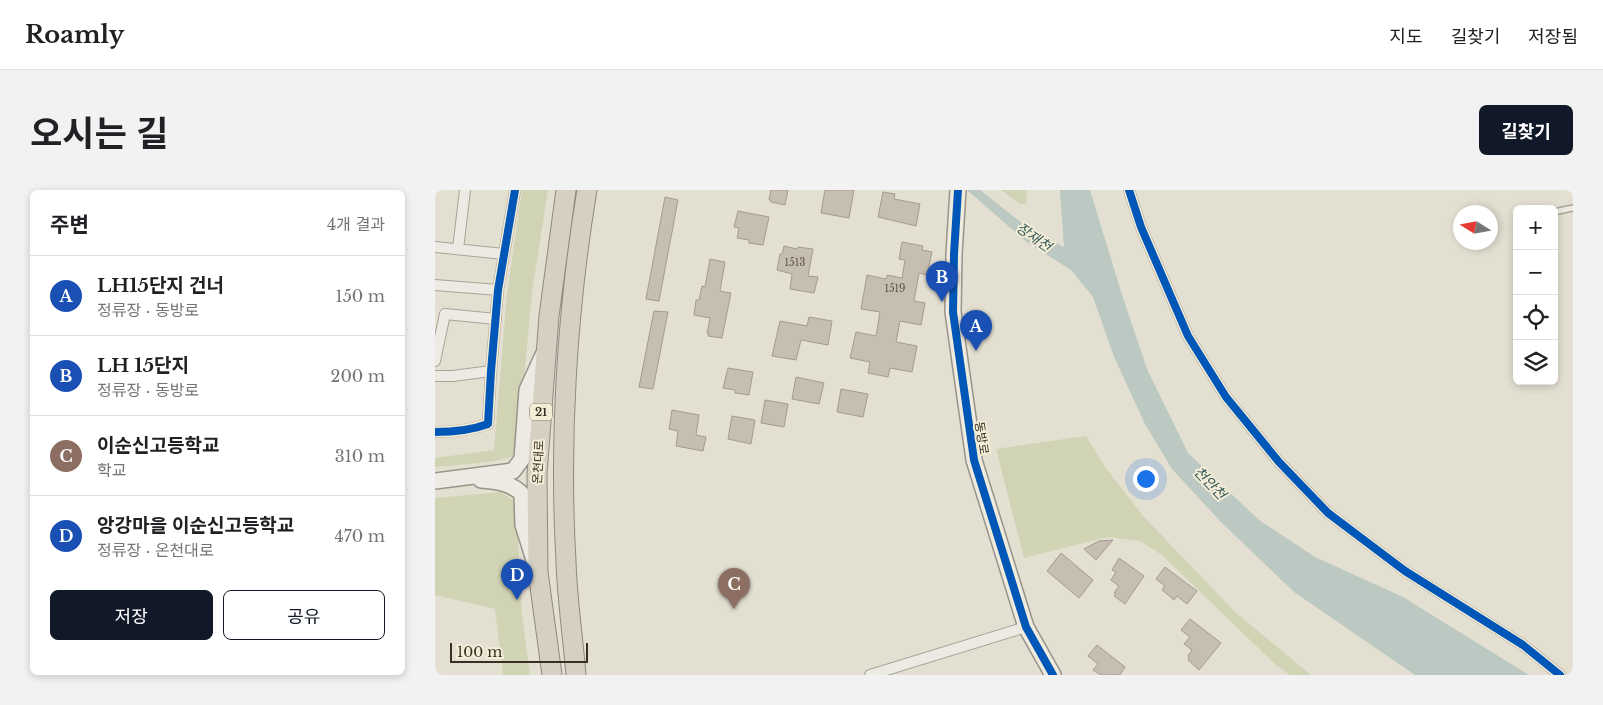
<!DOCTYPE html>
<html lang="ko">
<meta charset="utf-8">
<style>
body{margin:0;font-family:"Libre Baskerville","Noto Sans KR",serif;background:#f2f2f2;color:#202124}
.controls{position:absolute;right:15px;top:15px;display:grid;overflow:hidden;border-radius:8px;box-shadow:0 2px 8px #0003}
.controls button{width:45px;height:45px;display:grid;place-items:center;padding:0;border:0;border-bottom:1px solid #e0e0e0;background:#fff;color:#202124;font:25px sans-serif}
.compass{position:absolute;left:1018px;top:15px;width:45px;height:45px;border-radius:50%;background:#fff;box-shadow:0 2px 8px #0003;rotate:281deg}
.scale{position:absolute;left:15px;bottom:12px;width:138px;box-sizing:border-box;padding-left:5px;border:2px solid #382e22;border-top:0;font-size:14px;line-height:18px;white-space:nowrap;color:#382e22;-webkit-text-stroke:4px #f3edd8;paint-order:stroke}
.you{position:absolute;left:710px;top:288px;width:18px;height:18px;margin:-12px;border:4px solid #fff;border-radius:50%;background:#1a73e8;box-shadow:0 0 0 8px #1a73e833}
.badge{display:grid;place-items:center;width:32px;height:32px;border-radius:50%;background:#111827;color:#fff;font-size:16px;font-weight:700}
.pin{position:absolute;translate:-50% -41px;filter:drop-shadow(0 1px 2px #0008)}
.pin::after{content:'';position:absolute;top:26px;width:18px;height:15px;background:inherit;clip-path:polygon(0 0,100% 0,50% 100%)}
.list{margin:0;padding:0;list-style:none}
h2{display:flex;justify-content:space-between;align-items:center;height:65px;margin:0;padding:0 20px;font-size:21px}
h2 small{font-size:16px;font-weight:400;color:#757577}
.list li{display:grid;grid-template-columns:32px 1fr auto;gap:15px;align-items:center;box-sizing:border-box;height:80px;padding:0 20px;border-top:1px solid #e0e0e0}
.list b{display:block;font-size:19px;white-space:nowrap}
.list p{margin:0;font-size:16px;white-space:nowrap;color:#757577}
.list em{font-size:16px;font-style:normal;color:#757577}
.actions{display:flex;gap:10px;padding:15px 20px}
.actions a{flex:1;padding:11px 0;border:1px solid #111827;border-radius:8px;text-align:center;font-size:18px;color:#111827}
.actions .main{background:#111827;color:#fff}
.icon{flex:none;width:28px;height:28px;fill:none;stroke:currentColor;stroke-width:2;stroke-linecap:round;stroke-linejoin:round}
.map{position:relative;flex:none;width:1138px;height:485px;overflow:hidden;border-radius:8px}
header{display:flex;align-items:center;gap:30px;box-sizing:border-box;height:70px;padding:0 25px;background:#fff;border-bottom:1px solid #e0e0e0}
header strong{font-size:24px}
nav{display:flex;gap:28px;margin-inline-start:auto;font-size:18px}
.intro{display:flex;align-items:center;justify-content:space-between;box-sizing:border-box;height:120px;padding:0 30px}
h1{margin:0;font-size:35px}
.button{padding:12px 22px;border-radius:8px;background:#111827;color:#fff;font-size:18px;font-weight:700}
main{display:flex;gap:30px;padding:0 30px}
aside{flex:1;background:#fff;border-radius:8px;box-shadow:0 2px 8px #0003}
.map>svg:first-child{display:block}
.green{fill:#d1d3b5}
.water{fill:#bbc9c2}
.building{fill:#c7beb2;stroke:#a49b90}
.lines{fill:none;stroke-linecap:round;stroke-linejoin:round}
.lane-casing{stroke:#a9a499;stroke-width:8}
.street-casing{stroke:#a9a499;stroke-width:12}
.secondary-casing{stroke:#999489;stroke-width:18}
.highway-casing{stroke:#8f8a80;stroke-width:21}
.lane{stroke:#eceae2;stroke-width:5}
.street{stroke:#eceae2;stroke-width:10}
.secondary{stroke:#eceae2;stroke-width:15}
.highway{stroke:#d6d0c2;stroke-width:19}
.cycleway-casing{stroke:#f3edd8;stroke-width:11}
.cycleway{stroke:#0057b8;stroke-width:8}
.labels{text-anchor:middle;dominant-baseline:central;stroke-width:4;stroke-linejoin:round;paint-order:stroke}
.number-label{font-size:10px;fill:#5c5246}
.shield{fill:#f3edd8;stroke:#706759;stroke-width:1}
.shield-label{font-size:11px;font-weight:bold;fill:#382e22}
.street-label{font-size:12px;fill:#382e22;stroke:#f3edd8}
.water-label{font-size:14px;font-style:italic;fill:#325756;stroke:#f3edd8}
</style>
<header>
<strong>Roamly</strong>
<nav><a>지도</a><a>길찾기</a><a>저장됨</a></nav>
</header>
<div class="intro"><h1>오시는 길</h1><a class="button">길찾기</a></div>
<main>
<aside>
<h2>주변<small>4개 결과</small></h2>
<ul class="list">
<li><span class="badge" style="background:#1a4fb4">A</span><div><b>LH15단지 건너</b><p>정류장 · 동방로</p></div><em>150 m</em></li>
<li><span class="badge" style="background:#1a4fb4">B</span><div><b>LH 15단지</b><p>정류장 · 동방로</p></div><em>200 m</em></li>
<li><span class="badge" style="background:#8d6e63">C</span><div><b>이순신고등학교</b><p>학교</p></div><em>310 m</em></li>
<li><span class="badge" style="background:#1a4fb4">D</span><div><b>앙강마을 이순신고등학교</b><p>정류장 · 온천대로</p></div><em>470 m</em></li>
</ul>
<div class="actions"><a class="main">저장</a><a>공유</a></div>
</aside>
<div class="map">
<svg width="1138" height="485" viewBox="0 0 1138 485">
<rect width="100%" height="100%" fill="#e3dfd1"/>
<!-- green -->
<path class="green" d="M87 0H113L97 102 82 264C69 273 18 275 0 277V268L59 260 72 104Z
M566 0H592L591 14H585Z
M651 246 670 277 709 327 801 423 876 485H855L841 475 727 365 705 351 673 347 589 368 561 259Z
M66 302 81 312 87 425 95 485H68L60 419 0 405V308Z"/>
<!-- water -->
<path class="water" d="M532 0H545L592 37 629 57 625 0H655L687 105 712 179 753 263 824 330 880 367 968 407 1094 485H980L859 402 785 331 737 279 710 234 679 167 658 107 636 80 593 53Z"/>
<!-- building -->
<path class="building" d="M336 0H353L350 15 336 12V10H334Z
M390 0H419L414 28 386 23Z
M448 2 460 4 459 9 485 14 481 36 443 27Z
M230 7 243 10 224 111 211 109Z
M303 21 334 27 328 55 314 53V50L302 48 304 38 299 37Z
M467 52 488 56 487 60 497 62 492 85 484 83 479 111 490 113 486 135 465 131 461 152 482 156 477 182 455 178 453 187 433 183 435 172 415 168 421 142 441 146 445 122 426 119 432 85 451 89 452 85 467 88 470 70 464 69Z
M349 56 362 59 363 57 378 59 373 86 383 87 379 103 355 99 357 84 342 80 345 64H347Z
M275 69 290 72 285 101 296 103 287 148 273 146 274 144 272 143 275 128 259 125 261 110H264L267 96 270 97Z
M219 121 233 122 218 199 204 197Z
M374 127 397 131 393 155 366 150 361 170 337 166 345 131 372 136Z
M293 178 318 182 314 205 300 203V200L288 198Z
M361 187 389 193 384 214 357 209Z
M406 199 433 204 428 227 402 222Z
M330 210 353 214 349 237 326 233Z
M237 220 264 225 261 245 271 247 268 261 241 256 243 241 234 239Z
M297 226 320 230 316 254 293 249Z
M678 350 661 370 649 359 664 351Z
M626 363 658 390 644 408 612 381Z
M684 368 709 386 690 414 679 406 681 404 679 403 684 396 676 390 681 382 677 380Z
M730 377 762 401 752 414 742 406 739 410 727 400 730 396 721 389Z
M755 429 786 453 764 480 753 470 754 468 753 466 757 460 749 454 755 447 746 440Z
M662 455 690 477 685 485H666L658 480 663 474 653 466Z"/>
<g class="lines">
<!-- lane casing -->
<g class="lane-casing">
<path id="lane" d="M1119 22 1138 18"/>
</g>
<!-- street casing -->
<g class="street-casing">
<path id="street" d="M694 0 706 37 753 146 791 207 844 272 893 323 970 381 1088 455 1125 485
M0 57 69 64
M23 59 30 0
M0 95 63 100
M0 171 10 124 61 129
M0 186H18L56 181
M0 242C18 242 37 240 53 234L56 181 63 100 80 0
M435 485 591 437"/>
</g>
<!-- secondary casing -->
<g class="secondary-casing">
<path id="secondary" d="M523 0 519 64 518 122 539 270 591 437 618 485
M46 290C62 291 76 293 87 304L88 335 99 370
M0 291 78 281 87 269 92 200 109 163"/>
</g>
<!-- highway casing -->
<g class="highway-casing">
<path id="highway" d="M117 485 103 382 102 284 114 126 131 0
M141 485C138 447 132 409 131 371 124 250 132 120 152 0"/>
</g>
<!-- lane -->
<use href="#lane" class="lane"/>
<!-- street -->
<use href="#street" class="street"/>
<!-- secondary -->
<use href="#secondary" class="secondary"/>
<!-- highway -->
<use href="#highway" class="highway"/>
<!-- cycleway casing -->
<g class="cycleway-casing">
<path id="cycleway" d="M523 0 519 64 518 122 539 270 591 437 618 485
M694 0 706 37 753 146 791 207 844 272 893 323 970 381 1088 455 1125 485
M0 242C18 242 37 240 53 234L56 181 63 100 80 0"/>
</g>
<!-- cycleway -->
<use href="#cycleway" class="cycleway"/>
</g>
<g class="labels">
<!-- number labels -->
<g class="number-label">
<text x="360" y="72">1513</text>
<text x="460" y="98">1519</text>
</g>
<!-- shield labels -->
<rect class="shield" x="95" y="213.5" width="22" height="17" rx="4"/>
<g class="shield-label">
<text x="106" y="222">21</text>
</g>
<!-- street labels -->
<g class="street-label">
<text transform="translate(547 248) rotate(81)">동방로</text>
<text transform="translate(103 272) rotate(-87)">온천대로</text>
</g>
<!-- water labels -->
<g class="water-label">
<text transform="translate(599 47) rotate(35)">장재천</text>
<text transform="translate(775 293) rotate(46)">천안천</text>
</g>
</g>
</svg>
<div class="controls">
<button>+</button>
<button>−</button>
<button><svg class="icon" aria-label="locate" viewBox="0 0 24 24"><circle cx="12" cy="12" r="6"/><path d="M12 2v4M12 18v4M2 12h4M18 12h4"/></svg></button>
<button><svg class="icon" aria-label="layers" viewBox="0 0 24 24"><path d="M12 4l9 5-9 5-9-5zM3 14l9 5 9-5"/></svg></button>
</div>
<svg class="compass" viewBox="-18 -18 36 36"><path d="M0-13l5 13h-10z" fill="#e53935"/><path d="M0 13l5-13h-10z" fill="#757577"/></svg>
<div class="scale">100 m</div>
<div class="you"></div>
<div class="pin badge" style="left:541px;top:161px;background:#1a4fb4">A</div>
<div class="pin badge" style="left:507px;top:112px;background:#1a4fb4">B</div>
<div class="pin badge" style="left:299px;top:419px;background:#8d6e63">C</div>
<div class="pin badge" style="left:82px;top:410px;background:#1a4fb4">D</div>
</div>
</main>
